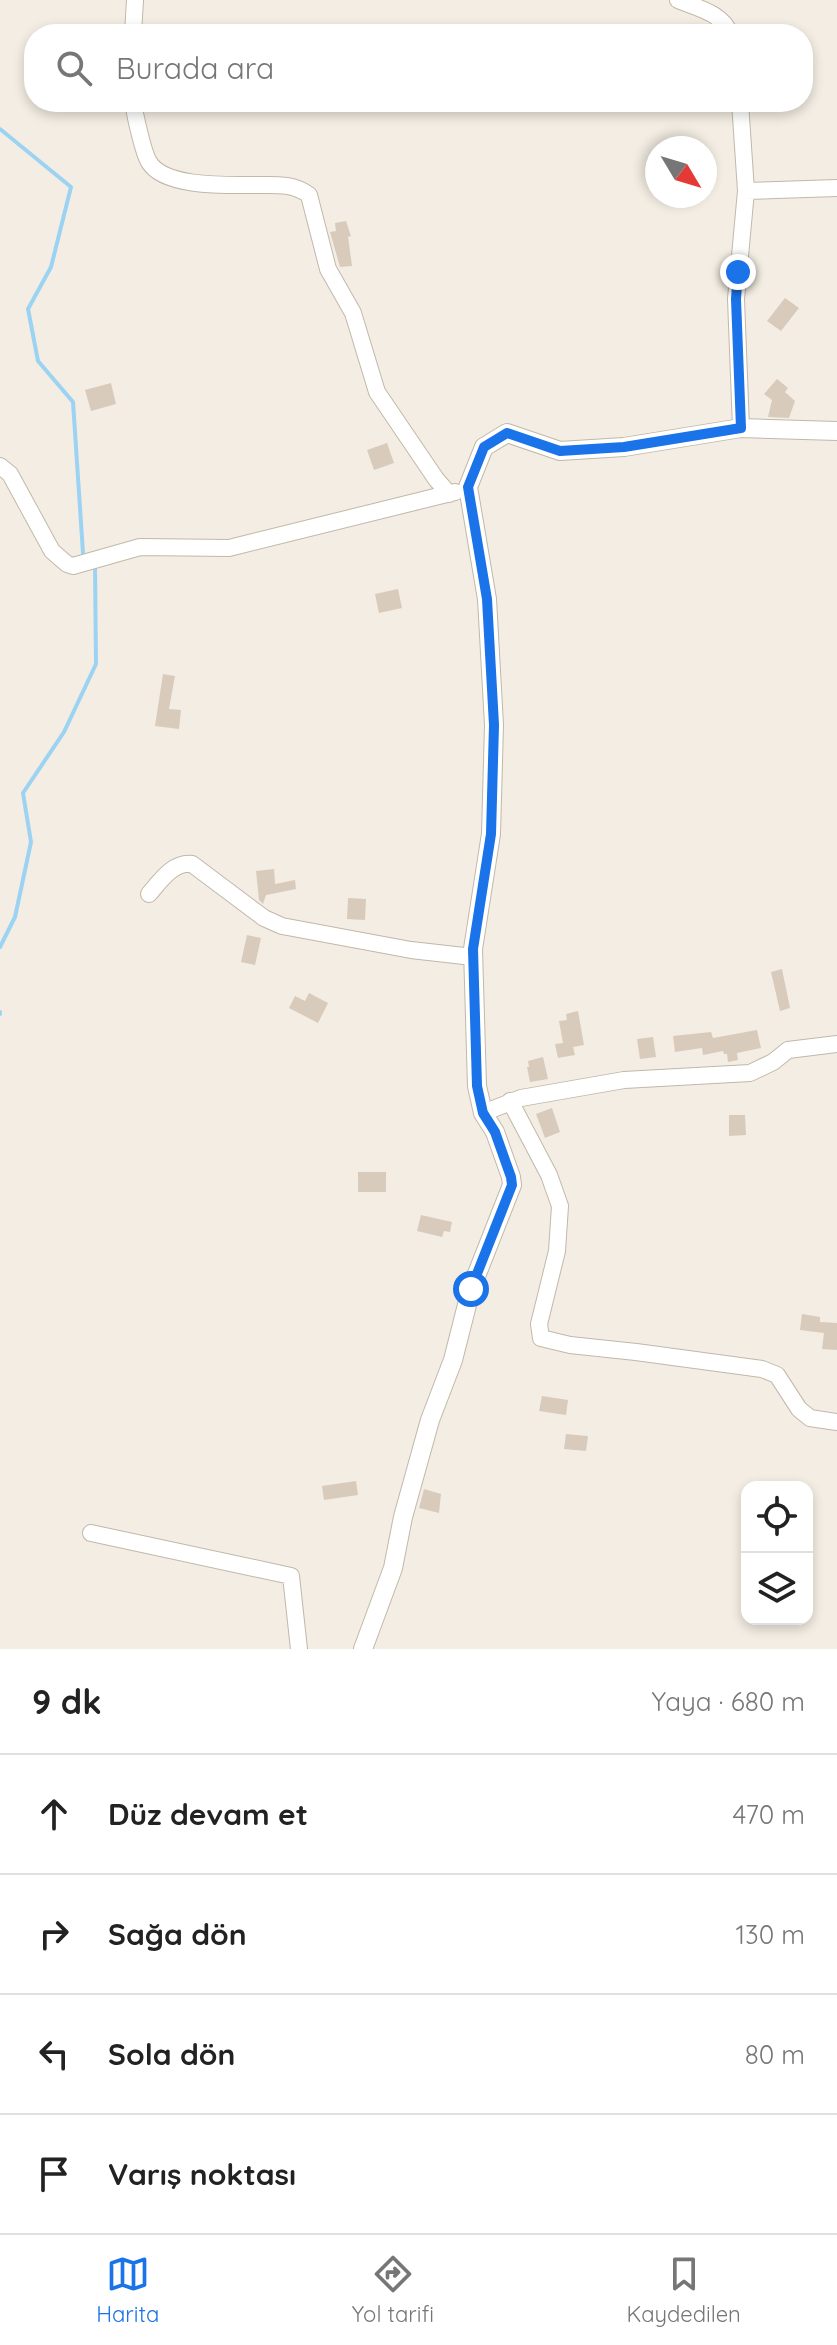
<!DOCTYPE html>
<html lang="tr">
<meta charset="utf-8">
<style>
body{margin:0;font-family:Quicksand,sans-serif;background:#f2f2f2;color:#222}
.controls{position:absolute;right:24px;bottom:24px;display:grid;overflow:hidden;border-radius:16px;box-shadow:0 4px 12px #0003}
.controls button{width:72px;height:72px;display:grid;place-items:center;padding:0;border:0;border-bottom:2px solid #e0e0e0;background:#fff;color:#222;font:40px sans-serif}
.compass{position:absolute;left:645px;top:136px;width:72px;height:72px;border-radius:50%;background:#fff;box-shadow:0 4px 12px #0003;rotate:128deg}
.stop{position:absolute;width:24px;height:24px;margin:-18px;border:6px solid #1a73e8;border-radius:50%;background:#fff}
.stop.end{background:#1a73e8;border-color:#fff;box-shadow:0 2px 8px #0008}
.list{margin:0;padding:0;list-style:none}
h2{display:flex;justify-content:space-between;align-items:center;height:104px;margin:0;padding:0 32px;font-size:34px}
h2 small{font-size:26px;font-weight:400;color:#767676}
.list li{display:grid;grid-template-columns:52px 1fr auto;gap:24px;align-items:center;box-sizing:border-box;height:120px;padding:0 32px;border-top:2px solid #e0e0e0}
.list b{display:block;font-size:30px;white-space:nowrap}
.list em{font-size:26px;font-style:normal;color:#767676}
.icon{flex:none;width:44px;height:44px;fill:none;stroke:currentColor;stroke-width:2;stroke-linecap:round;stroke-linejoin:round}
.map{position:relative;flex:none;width:837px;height:1649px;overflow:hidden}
.search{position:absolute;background:#fff;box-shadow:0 4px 12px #0003;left:24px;right:24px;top:24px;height:88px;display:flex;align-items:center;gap:20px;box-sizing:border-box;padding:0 28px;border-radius:32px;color:#767676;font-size:30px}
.sheet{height:584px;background:#fff}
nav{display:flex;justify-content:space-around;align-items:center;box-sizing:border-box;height:112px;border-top:2px solid #e0e0e0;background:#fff;font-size:22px;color:#767676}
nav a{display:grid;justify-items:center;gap:4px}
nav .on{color:#1a73e8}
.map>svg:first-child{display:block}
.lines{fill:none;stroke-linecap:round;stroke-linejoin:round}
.stream{stroke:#9cd3f3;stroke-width:4}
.building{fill:#d8cbbb}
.minor-casing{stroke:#c1b8a9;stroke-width:18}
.tertiary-casing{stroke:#c1b8a9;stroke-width:20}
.minor{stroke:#fff;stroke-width:16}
.tertiary{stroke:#fff;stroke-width:18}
.route{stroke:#1a73e8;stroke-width:10}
</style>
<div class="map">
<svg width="837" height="1649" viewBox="0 0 837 1649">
<rect width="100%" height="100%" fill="#f3ede3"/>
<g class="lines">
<!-- stream -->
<path class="stream" d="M0 129 71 187 51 267 28 309 38 361 73 402 83 553
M0 947 15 917 31 842 23 793 64 732 96 664 95 565
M0 1012V1014"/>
</g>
<!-- building -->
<path class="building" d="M346 221 351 236 348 237 352 266 340 267 330 232 336 231 335 223Z
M785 298 799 308 781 331 767 321Z
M777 379 788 388 785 392 795 401 789 418 768 417 772 400 764 394Z
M111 383 116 404 91 411 85 390Z
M387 443 394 463 374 470 367 450Z
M398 589 402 608 379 613 375 594Z
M163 674 175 676 169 709 181 710 179 729 155 726Z
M274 869 275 884 295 880 296 889 266 895 263 904 259 900 256 871Z
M348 898 366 899 365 920 347 919Z
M247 935 261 938 255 965 241 962Z
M782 969 790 1008 780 1011 771 972Z
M309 993 328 1003 318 1023 289 1008 295 996 305 1001Z
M578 1011 584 1045 573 1047 575 1055 558 1058 555 1044 563 1043 559 1021 567 1020 566 1014Z
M757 1030 761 1048 737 1053 738 1060 728 1062 727 1054H724L723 1051 703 1055 702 1048 675 1052 673 1036 711 1032 713 1038Z
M653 1037 656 1057 640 1059 637 1039Z
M543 1057 548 1079 530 1082 527 1067H529L528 1061Z
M552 1108 560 1132 545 1138 536 1114Z
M729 1115H745L746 1135 729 1136Z
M358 1172H386V1192H358Z
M421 1215 452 1222 450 1232 444 1231 442 1237 417 1231Z
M802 1314 820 1317V1322L837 1323V1350L822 1349 824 1333 800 1330Z
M542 1396 568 1400 566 1415 539 1411Z
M566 1434 588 1436 586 1451 564 1449Z
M356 1481 358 1495 324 1500 322 1486Z
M424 1489 441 1494 439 1513 419 1508Z"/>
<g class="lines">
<!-- minor casing -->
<g class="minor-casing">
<path id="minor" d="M678 0C697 8 723 13 730 34
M133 34 135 0
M133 102C135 115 143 152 149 162 164 188 229 185 255 185 276 185 292 183 309 195L328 269 353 313 377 392 436 479 449 494
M740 102 746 191 736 299 741 428
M746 191 837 188
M0 466 10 474 52 551 67 564 73 566 140 547 229 548 455 492
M149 894C161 880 173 862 192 864L264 918 282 926 411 950 473 957
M510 1101 549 1175 560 1206 557 1251 539 1324 541 1338 570 1345 636 1352 762 1369 777 1375 799 1409 810 1418 837 1422
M483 1113 521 1098 624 1080 750 1073 773 1062 788 1050 837 1044
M91 1533 291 1576 299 1649"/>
</g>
<!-- tertiary casing -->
<g class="tertiary-casing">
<path id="tertiary" d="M363 1649 393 1568 403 1517 430 1420 453 1360 471 1289 512 1185 511 1177 495 1132 483 1113 477 1086 473 949 491 834 494 725 487 599 468 487 484 447 507 433 560 451 624 447 741 428 837 431"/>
</g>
<!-- minor -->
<use href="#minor" class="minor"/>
<!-- tertiary -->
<use href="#tertiary" class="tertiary"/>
</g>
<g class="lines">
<!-- route -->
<path class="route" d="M471 1289 512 1185 511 1177 495 1132 483 1113 477 1086 473 949 491 834 494 725 487 599 468 487 484 447 507 433 560 451 624 447 741 428 736 299 738 272"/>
</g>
</svg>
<div class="controls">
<button><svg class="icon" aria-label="locate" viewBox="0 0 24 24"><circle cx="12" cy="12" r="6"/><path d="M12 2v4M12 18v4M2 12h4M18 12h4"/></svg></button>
<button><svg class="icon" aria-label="layers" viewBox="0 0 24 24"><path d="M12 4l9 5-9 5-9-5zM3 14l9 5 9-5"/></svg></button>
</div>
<svg class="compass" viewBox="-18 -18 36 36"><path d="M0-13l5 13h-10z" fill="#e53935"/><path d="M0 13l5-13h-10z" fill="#767676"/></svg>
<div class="stop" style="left:471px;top:1289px"></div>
<div class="stop end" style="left:738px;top:272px"></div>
<div class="search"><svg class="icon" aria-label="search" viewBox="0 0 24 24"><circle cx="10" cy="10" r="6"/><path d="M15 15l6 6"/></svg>Burada ara</div>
</div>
<section class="sheet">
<h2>9 dk<small>Yaya · 680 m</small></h2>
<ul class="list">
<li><svg class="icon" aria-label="ahead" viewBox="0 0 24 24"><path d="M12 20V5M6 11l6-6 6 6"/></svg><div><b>Düz devam et</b></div><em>470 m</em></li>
<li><svg class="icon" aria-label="right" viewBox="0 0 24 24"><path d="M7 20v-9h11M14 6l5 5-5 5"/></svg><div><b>Sağa dön</b></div><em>130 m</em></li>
<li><svg class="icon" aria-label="left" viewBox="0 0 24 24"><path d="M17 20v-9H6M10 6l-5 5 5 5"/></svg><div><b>Sola dön</b></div><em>80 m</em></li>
<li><svg class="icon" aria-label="arrive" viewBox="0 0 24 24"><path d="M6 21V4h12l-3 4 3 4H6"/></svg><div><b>Varış noktası</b></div></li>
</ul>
</section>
<nav>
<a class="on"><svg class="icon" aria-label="map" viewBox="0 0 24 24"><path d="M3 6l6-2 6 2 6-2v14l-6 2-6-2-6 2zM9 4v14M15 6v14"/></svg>Harita</a>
<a><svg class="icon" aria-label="directions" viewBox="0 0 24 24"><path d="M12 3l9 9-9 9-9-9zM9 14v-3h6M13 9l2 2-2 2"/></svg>Yol tarifi</a>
<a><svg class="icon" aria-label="saved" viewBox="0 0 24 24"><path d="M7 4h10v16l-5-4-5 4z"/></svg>Kaydedilen</a>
</nav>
